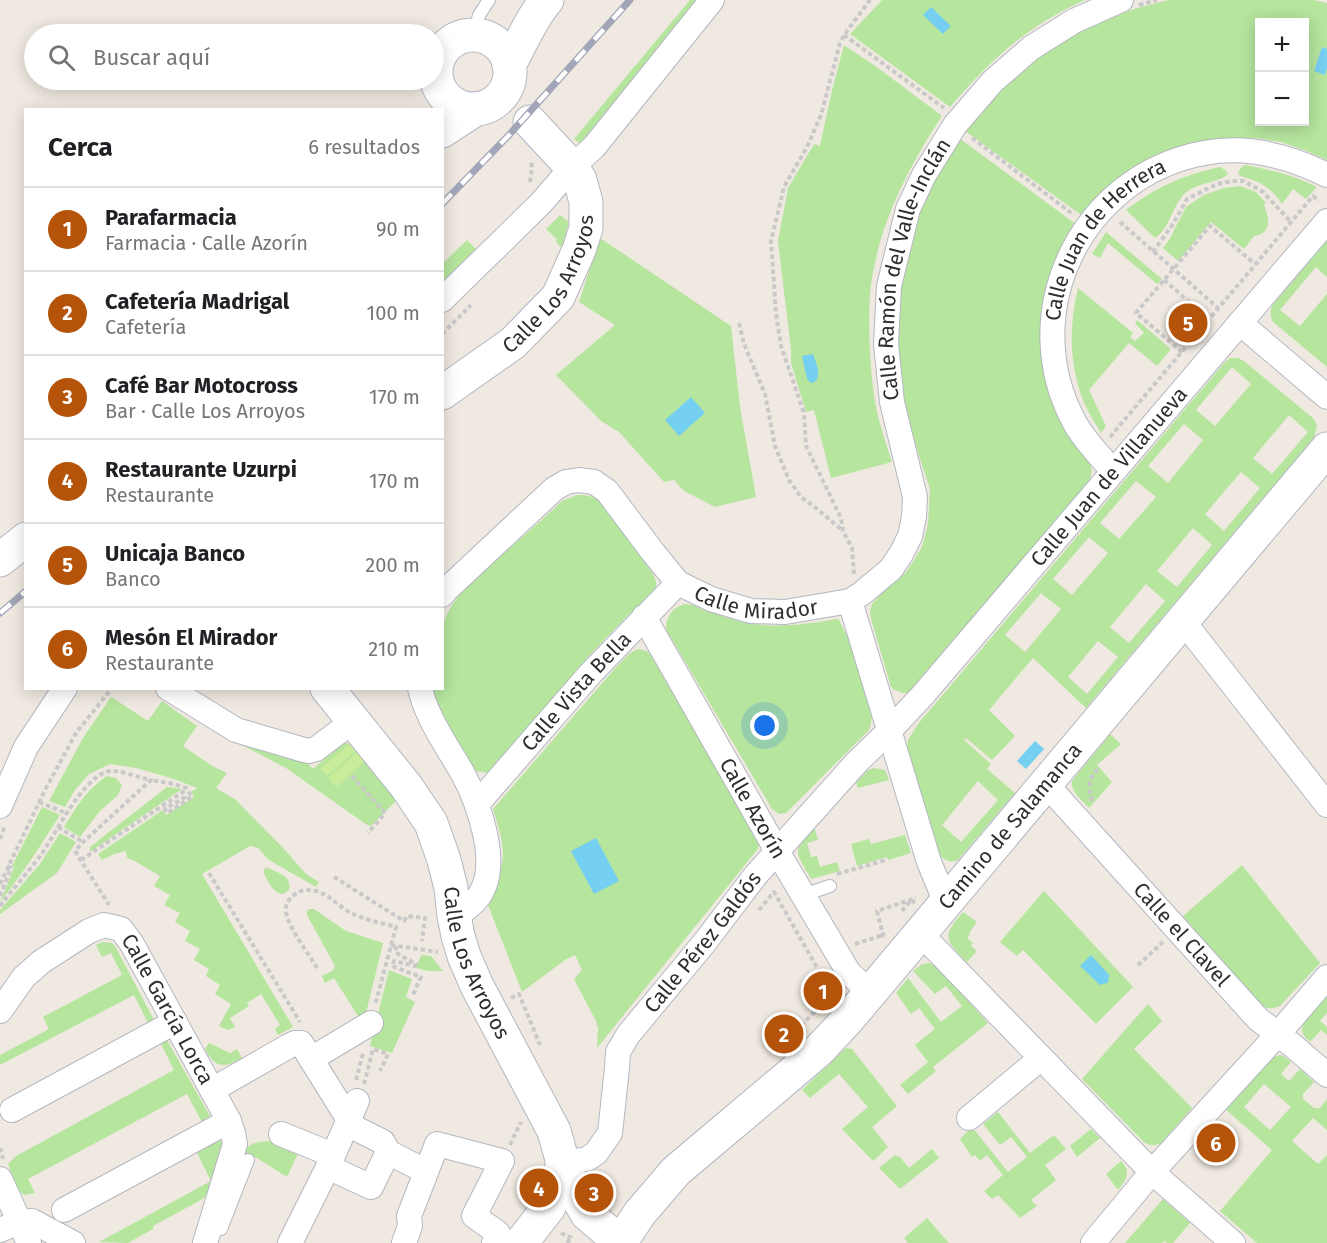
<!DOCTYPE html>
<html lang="es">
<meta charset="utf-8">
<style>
body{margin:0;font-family:"Fira Sans",sans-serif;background:#f2f2f2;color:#202124}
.controls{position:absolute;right:18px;top:18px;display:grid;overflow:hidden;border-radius:0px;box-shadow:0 3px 15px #0003}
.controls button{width:54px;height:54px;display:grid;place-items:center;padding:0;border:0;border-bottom:2px solid #e0e0e0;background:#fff;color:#202124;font:30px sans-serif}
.you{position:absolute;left:765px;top:726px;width:21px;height:21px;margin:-15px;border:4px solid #fff;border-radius:50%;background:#1a73e8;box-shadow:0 0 0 9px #1a73e833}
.badge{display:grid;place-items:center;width:39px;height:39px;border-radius:50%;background:#b45309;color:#fff;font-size:20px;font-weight:700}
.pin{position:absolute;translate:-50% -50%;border:3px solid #fff;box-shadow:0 2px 6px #0006}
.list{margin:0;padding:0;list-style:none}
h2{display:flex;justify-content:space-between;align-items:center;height:78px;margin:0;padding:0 24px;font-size:26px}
h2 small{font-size:20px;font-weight:400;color:#757577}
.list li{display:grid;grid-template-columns:39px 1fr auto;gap:18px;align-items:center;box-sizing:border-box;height:84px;padding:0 24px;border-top:2px solid #e0e0e0}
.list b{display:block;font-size:22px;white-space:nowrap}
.list p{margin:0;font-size:20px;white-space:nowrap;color:#757577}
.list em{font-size:20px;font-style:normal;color:#757577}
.icon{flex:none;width:33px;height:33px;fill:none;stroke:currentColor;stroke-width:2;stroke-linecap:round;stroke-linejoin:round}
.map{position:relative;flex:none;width:1327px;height:1243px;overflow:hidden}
.search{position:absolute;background:#fff;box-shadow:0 3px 15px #0003;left:24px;top:24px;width:420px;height:66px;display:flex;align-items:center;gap:15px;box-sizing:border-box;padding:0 21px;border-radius:33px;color:#757577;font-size:22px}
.panel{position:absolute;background:#fff;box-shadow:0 3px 15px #0003;left:24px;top:108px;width:420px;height:582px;border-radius:0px}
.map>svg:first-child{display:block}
.green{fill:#b6e59e;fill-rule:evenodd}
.pitch{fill:#c9ec9a}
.water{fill:#75cff0}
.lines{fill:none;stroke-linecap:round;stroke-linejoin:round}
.lane-casing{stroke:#b4b7c1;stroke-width:14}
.street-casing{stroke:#b4b7c1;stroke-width:26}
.secondary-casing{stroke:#b4b7c1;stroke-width:35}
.path{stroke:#c9c9c9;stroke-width:4;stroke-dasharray:4.5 3;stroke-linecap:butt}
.lane{stroke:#fff;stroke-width:12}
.street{stroke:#fff;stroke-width:24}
.secondary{stroke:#fff;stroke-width:33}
.rail-casing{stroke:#a3a6b8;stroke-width:7}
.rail{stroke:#fff;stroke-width:4.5;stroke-dasharray:14;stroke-linecap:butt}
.labels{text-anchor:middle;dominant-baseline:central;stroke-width:5;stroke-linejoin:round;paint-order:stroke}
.street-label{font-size:21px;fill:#2e2e2e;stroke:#fff}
</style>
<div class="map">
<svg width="1327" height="1243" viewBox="0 0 1327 1243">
<rect width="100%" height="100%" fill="#efe9e1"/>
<!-- green -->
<path class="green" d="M690 0H701L581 144 574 139Z
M882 0H1085C1027 26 991 59 950 107L850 34Z
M1170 0H1313L1327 3V160L1304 150 1281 142 1256 138H1231L1207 142 1084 217 965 131C972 122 978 113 985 105 1033 51 1100 14 1170 0ZM1260 22H1304V122H1260Z
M844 45 878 68 942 116C907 169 876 230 870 294 868 324 870 366 874 395 877 418 885 440 892 462L831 478 814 410 806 412 791 363V350L778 241 788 188 814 144 820 146 832 90Z
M959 138 1077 225 1047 293 1087 457C1092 467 1093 472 1089 482L930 670 909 693C901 693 897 692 891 687L871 619 870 611 872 604 877 598 907 571 922 547 928 524 930 489 919 456 910 424 904 398 898 359V297L913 227 924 198Z
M1245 165C1271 170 1293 175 1317 187L1306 199 1293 189 1282 204C1272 188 1258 180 1240 176L1238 173 1240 169Z
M1220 167 1225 170 1228 174C1220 182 1199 183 1188 191 1171 204 1172 227 1155 238L1126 210C1156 187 1183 175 1220 167Z
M1240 186 1256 192 1266 203 1264 205C1269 218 1273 233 1254 236L1244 249 1211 222 1178 261 1163 248 1169 240 1186 207 1204 195 1224 188Z
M560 215 569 222 562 248 556 242 557 239 546 229Z
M1106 232 1162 279 1157 284 1108 243 1100 258 1092 254Z
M600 238 731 326 740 407 756 497 715 507 684 491 674 480 664 482 619 432 601 421 556 375 615 325 579 302Z
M467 240 477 250 443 282V263Z
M1327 240V277L1316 267 1280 310 1300 326 1327 294V367L1273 322C1270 316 1270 312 1272 306Z
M1078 288 1133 333 1130 337 1135 341 1144 333 1135 323 1137 320 1171 349 1157 366 1129 343 1089 390 1106 426 1101 433C1095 422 1087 411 1083 400 1069 363 1069 326 1078 288Z
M1230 358H1238L1244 361 1314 419 1317 426 1314 438 1086 708 1033 658 989 710 1015 736 992 760 966 738 964 740 991 764 987 769 1015 793 958 860C950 863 946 861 940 856L907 749 908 740 918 724 1225 362ZM1232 367 1251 384 1215 426 1196 410ZM1289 415 1308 432 1272 474 1253 458ZM1184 424 1203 440 1168 483 1148 466ZM1241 472 1260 488 1224 531 1205 514ZM1136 481 1156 497 1119 539 1100 523ZM1193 528 1212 545 1177 587 1157 571ZM1089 537 1108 553 1072 595 1053 579ZM1146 584 1165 601 1129 643 1110 627ZM1041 593 1061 609 1025 652 1005 635ZM1098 641 1118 657 1087 694 1068 677ZM978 781 998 800 961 842 942 825Z
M577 495C587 495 592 496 600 501L653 574 656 581V587L648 598 628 615 587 658 494 768 488 773 475 771C464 755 434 706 433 689L442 688 443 625C453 593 482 572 506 551 525 535 544 518 562 501Z
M685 604C694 604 699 608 707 611 717 614 728 618 738 621 770 629 804 625 836 619L839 620 852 646 872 717 870 727 868 731 786 813 779 814 772 809 666 629C666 616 673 607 685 604Z
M638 649 647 651 651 656 758 840 759 845 757 850 597 1048 598 1027 596 1024 597 1023 574 979 582 970 575 955 565 960 522 992 488 905C494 889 502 872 503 855 503 839 497 823 493 809L618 665 630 653Z
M111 697 116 700 148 721 162 701 197 726 183 746 212 766 227 773 216 788 236 800 285 850 306 874 319 882 316 887 269 860 258 848 250 846 202 874 293 1027 278 1035 275 1029 280 1025 261 994 247 1003 249 1006 230 1018 235 1027 228 1030 219 1026 231 1004 215 994 220 985 206 976 209 969 194 960 200 949 185 941 190 931 175 922 180 913 164 905 170 895 154 886 160 876 133 860 127 858 126 851 114 854 102 860 98 854 163 810 166 815 194 797 191 792 197 788 171 778 136 768 110 764 89 774 75 790 65 807 49 801 83 738Z
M1110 734 1121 744 1097 765 1112 782 1089 808C1082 800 1070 791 1072 781Z
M244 742 306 761 313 769 340 745 346 743 355 745 397 800 371 826 367 825 286 768 242 745Z
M874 768 885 770 889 780 858 788 856 782 868 770Z
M107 776 116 778 122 785 118 795 99 812 80 837 64 827C76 807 87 789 107 776Z
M167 787 182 789 90 852V847Z
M42 807 60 815 33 857 0 903 14 867 12 866Z
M814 826 818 840 807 843 811 857 817 856 820 867 837 862 840 871 811 879C795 850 791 853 814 826Z
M60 833 76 842 57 873 0 914V910L40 864Z
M905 835 911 853 888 860 887 857 857 866 851 844 869 839 871 844Z
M1242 865 1320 963 1280 1006C1272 1009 1267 1009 1259 1005L1183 916Z
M265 868H268C279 873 292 876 289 890L283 894C272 893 268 880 263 872Z
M1044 891 1133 987 1096 1024 1023 950 1017 956 1000 942Z
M309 909H314L346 931 383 943 366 1013 358 1016 334 978 325 983 322 976 332 971 335 966 307 915V911Z
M963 912 977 922 969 933 970 934 967 938 973 943 971 946 977 951 967 962C945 940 941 937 963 912Z
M102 942 112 943 115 946 154 1020 148 1023 134 995 0 1065V1055L49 1029 43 1017 122 975 111 953 102 957 96 945Z
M421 955 431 956 443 971H428L416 968Z
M930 963 938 968 988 1023 933 1067 936 1071 908 1094 900 1085 928 1062 915 1045 935 1029 919 1008 911 1014 896 993 908 978 941 1022 962 1006 946 986 935 994 913 971 922 964Z
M389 970 412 979 406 997 415 1002 392 1053 370 1046Z
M1327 994V1013L1320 1021 1327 1027V1035L1321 1030 1310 1042C1307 1039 1302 1035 1302 1030 1300 1020 1320 1002 1327 994Z
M1148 1004 1162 1021 1134 1049 1192 1108 1161 1143C1155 1146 1151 1146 1145 1143L1082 1079Z
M167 1040 210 1116 202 1122 187 1094 28 1179 35 1193 24 1195 18 1190 8 1164 16 1156 174 1070 161 1044Z
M209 1043 230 1053 237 1049 242 1058C224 1068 216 1069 205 1049Z
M846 1048 852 1049 897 1106 872 1127 888 1147 873 1161 842 1129 868 1107 839 1074 810 1098 802 1090Z
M1280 1055 1285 1057 1291 1062 1281 1074 1289 1081 1300 1069 1314 1082 1303 1094V1099L1314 1108H1320L1327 1099V1130L1313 1118 1292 1141 1318 1164 1327 1155V1243H1257L1220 1211 1272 1150 1225 1109 1271 1058ZM1264 1084 1291 1107 1270 1130 1244 1107Z
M998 1112 1030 1153 1054 1135 1066 1149 1045 1165 1056 1180 1031 1200 1037 1206 1020 1218 998 1195 992 1199 984 1191 1003 1175 987 1155 980 1161 975 1155 972 1157 960 1139 972 1127 1008 1172 1027 1157 1011 1137 1000 1145 983 1124Z
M1091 1129 1100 1138 1077 1157 1070 1146Z
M220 1139 224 1147 209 1194 201 1200 153 1226V1229L128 1243 99 1242 211 1181 197 1153Z
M268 1141 301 1147 287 1177 257 1158 243 1153C250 1143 256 1142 268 1141Z
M932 1149 939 1158 900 1189 879 1168 895 1155 897 1157 899 1156 909 1168Z
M1121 1161C1131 1171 1127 1180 1118 1190L1106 1174Z
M1163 1199 1190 1223 1173 1243H1167L1164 1241 1162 1243H1125Z
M927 1218 949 1243H908L904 1238Z"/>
<!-- pitch -->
<path class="pitch" d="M350 744 356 751 327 776 320 769Z
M358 752 365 761 336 787 328 778Z"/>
<!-- water -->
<path class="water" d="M931 7 951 26 943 34 923 15Z
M1322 47 1327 49V68L1325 75 1314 71Z
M813 354C816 363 823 377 813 383L810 382 807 379 802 356Z
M691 397 705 413 679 436 665 420Z
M1035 741 1044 749 1026 769 1017 761Z
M596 838 619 881 594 894 571 851Z
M1091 955 1110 976 1108 978 1109 981 1107 983 1100 985 1080 966Z"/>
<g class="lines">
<!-- lane casing -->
<g class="lane-casing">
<path id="lane" d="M474 35 479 15 489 0
M803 895 830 886
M221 1229 248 1160"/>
</g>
<!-- street casing -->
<g class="street-casing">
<g id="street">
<path d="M442 300 541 203 572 167 594 147 712 0"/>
<path d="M1240 323 1327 397"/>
<path id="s1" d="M1113 471C1100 456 1086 442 1076 425 1014 315 1080 176 1204 153 1247 145 1289 156 1327 175"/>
<path id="s2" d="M442 595 446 590 554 489 566 482 579 480 594 482 607 491 652 551 678 583 711 599 751 611 785 612 850 601 861 594 891 569 901 554 910 536 914 517 915 497 892 402 886 344 889 286 908 209 924 175 955 125 993 81 1031 48 1074 21 1121 0"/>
<path d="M850 601 929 862 941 891 948 899"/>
<path id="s3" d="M644 617 777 851 849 973 871 993"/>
<path d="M1183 621 1327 805"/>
<path d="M168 688 236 730 304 750 309 751 316 749 353 721"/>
<path d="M420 688C422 697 425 706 429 714 438 735 452 754 463 774 479 804 501 865 479 896 472 906 464 911 454 916"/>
<path id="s4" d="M1045 783 1258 1019 1292 1045 1327 1075"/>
<path id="s5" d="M477 804 591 673 678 583"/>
<path d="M0 806 26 747 65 688"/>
<path d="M920 933 1152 1172 1233 1243"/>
<path id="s6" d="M0 1011 24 977 41 962 89 931 104 925 121 929 132 944 229 1121 233 1133 235 1144 205 1243"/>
<path d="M311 1059 371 1023"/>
<path d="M212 1090 287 1047 295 1043H301L349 1120"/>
<path d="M12 1110 175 1022"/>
<path d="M969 1118 1041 1058"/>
<path d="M347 1124 383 1142 388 1152"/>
<path d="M281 1134 333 1155"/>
<path id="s7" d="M563 1163 587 1159 596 1153 610 1133 617 1068 618 1052 628 1035 705 942 755 876 857 762 890 730 922 696 1327 221"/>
<path d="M328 1167 371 1187 388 1152 425 1171"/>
<path d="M0 1179 29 1243"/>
<path d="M64 1210 229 1121"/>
<path d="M0 1230 19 1222 32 1221 73 1243"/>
<path d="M290 1243 328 1167 357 1101"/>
<path d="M404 1243 410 1226 409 1216 437 1144 502 1161 474 1216 498 1233 494 1243"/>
<path d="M1093 1243 1152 1172 1278 1034 1327 977"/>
</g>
</g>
<!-- secondary casing -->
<g class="secondary-casing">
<g id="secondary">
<circle cx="473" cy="72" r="37"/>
<path d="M509 65C521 44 531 18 547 0"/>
<path d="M442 131 476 109"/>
<path id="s8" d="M442 393 513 343 558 297 579 250 586 228V202L580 180 572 167 530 122"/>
<path d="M0 560 26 539"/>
<path id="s9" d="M327 688 406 786 431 823 444 860 451 888 454 916 458 936 464 956 477 986 554 1131 563 1163 577 1197 587 1214 620 1242"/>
<path d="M521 1243 549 1207 563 1163"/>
<path id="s10" d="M620 1243 640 1213 676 1171 790 1075 820 1049 849 1018 1327 449"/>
</g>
</g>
<!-- path -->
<path class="path" d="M1139 5 1157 0
M844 35 944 108
M972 138 1074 215
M530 182 532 168 531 160
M1120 222 1218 308
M1153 252 1173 224 1187 199 1217 184 1232 181H1244L1263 192 1292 223
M1164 280 1209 319
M739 323 744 344 765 394 775 446 789 480 801 497 816 508 842 530
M442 334 471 305
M1182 352 1136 313 1210 226 1255 264
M1110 437 1313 196 1319 201
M854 574 852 548 843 531 841 518 806 446 804 413 781 346 776 314 771 241 784 187 808 145 821 115 840 43 844 35 870 0
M352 776 385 813 368 833
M1092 801C1088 789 1088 778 1098 769
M39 802 66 813
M58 827 83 842
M0 839 5 826
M81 860 183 792 185 797 165 809 167 813 192 797 186 788 174 784 151 780
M209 873 300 1022
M837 874 886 860
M334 877 404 921 407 916 425 918 422 941
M0 884 44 792 76 733 112 688
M0 896 11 868 7 866
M0 906C13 889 28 872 41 855 56 833 81 781 106 772 116 768 140 778 151 780L83 842 75 851 109 905
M759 910 774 892 832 994
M902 911 911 900 915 903
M882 937 883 935 877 911 916 898
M855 944 883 935 884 933
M391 945 438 952
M396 946 395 952 416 964 415 966 394 961 392 966 421 977 412 997
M1138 965 1163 942
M317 968C309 954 287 926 286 911 285 904 289 899 294 895 300 890 308 889 316 891 330 895 339 907 351 913 365 920 382 923 396 927L375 1005
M511 998 519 994 540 1045
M780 1047 832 994
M356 1080 363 1053
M364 1084 373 1049 388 1054 380 1071
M510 1145 521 1122
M0 1148 3 1159
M561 1233 571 1238
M567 1243 572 1236"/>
<!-- lane -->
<use href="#lane" class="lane"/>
<!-- street -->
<use href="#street" class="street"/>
<!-- secondary -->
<use href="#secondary" class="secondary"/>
<!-- rail casing -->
<g class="rail-casing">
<path id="rail" d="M442 204 509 135 630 0
M0 613 26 591"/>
</g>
<!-- rail -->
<use href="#rail" class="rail"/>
</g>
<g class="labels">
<!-- street labels -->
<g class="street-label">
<text stroke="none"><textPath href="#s1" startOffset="268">Calle Juan de Herrera</textPath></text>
<text stroke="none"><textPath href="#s2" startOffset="872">Calle Ramón del Valle-Inclán</textPath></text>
<text stroke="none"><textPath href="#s8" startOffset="158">Calle Los Arroyos</textPath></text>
<text stroke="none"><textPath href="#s7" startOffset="898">Calle Juan de Villanueva</textPath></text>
<text stroke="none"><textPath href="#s2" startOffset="411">Calle Mirador</textPath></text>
<text stroke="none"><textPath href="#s5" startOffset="150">Calle Vista Bella</textPath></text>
<text stroke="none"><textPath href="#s3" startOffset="220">Calle Azorín</textPath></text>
<text stroke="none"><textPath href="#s10" startOffset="573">Camino de Salamanca</textPath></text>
<text stroke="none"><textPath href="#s4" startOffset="204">Calle el Clavel</textPath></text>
<text stroke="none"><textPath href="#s7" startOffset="280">Calle Pérez Galdós</textPath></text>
<text stroke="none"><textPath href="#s9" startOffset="318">Calle Los Arroyos</textPath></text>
<text stroke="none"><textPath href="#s6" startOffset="248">Calle García Lorca</textPath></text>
</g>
</g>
</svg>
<div class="controls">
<button>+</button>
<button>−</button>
</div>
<div class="you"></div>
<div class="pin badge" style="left:823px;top:991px">1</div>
<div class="pin badge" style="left:784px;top:1034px">2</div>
<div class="pin badge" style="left:594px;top:1193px">3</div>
<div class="pin badge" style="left:539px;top:1188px">4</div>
<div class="pin badge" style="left:1188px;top:323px">5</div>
<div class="pin badge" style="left:1216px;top:1143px">6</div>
<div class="search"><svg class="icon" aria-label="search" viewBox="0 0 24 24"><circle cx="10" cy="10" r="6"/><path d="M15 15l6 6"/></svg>Buscar aquí</div>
<section class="panel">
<h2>Cerca<small>6 resultados</small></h2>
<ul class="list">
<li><span class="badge">1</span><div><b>Parafarmacia</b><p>Farmacia · Calle Azorín</p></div><em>90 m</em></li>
<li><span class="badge">2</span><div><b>Cafetería Madrigal</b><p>Cafetería</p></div><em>100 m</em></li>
<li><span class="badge">3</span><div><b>Café Bar Motocross</b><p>Bar · Calle Los Arroyos</p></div><em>170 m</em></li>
<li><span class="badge">4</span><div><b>Restaurante Uzurpi</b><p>Restaurante</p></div><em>170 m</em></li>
<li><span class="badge">5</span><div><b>Unicaja Banco</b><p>Banco</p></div><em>200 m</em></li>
<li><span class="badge">6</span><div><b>Mesón El Mirador</b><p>Restaurante</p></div><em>210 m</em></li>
</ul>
</section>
</div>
